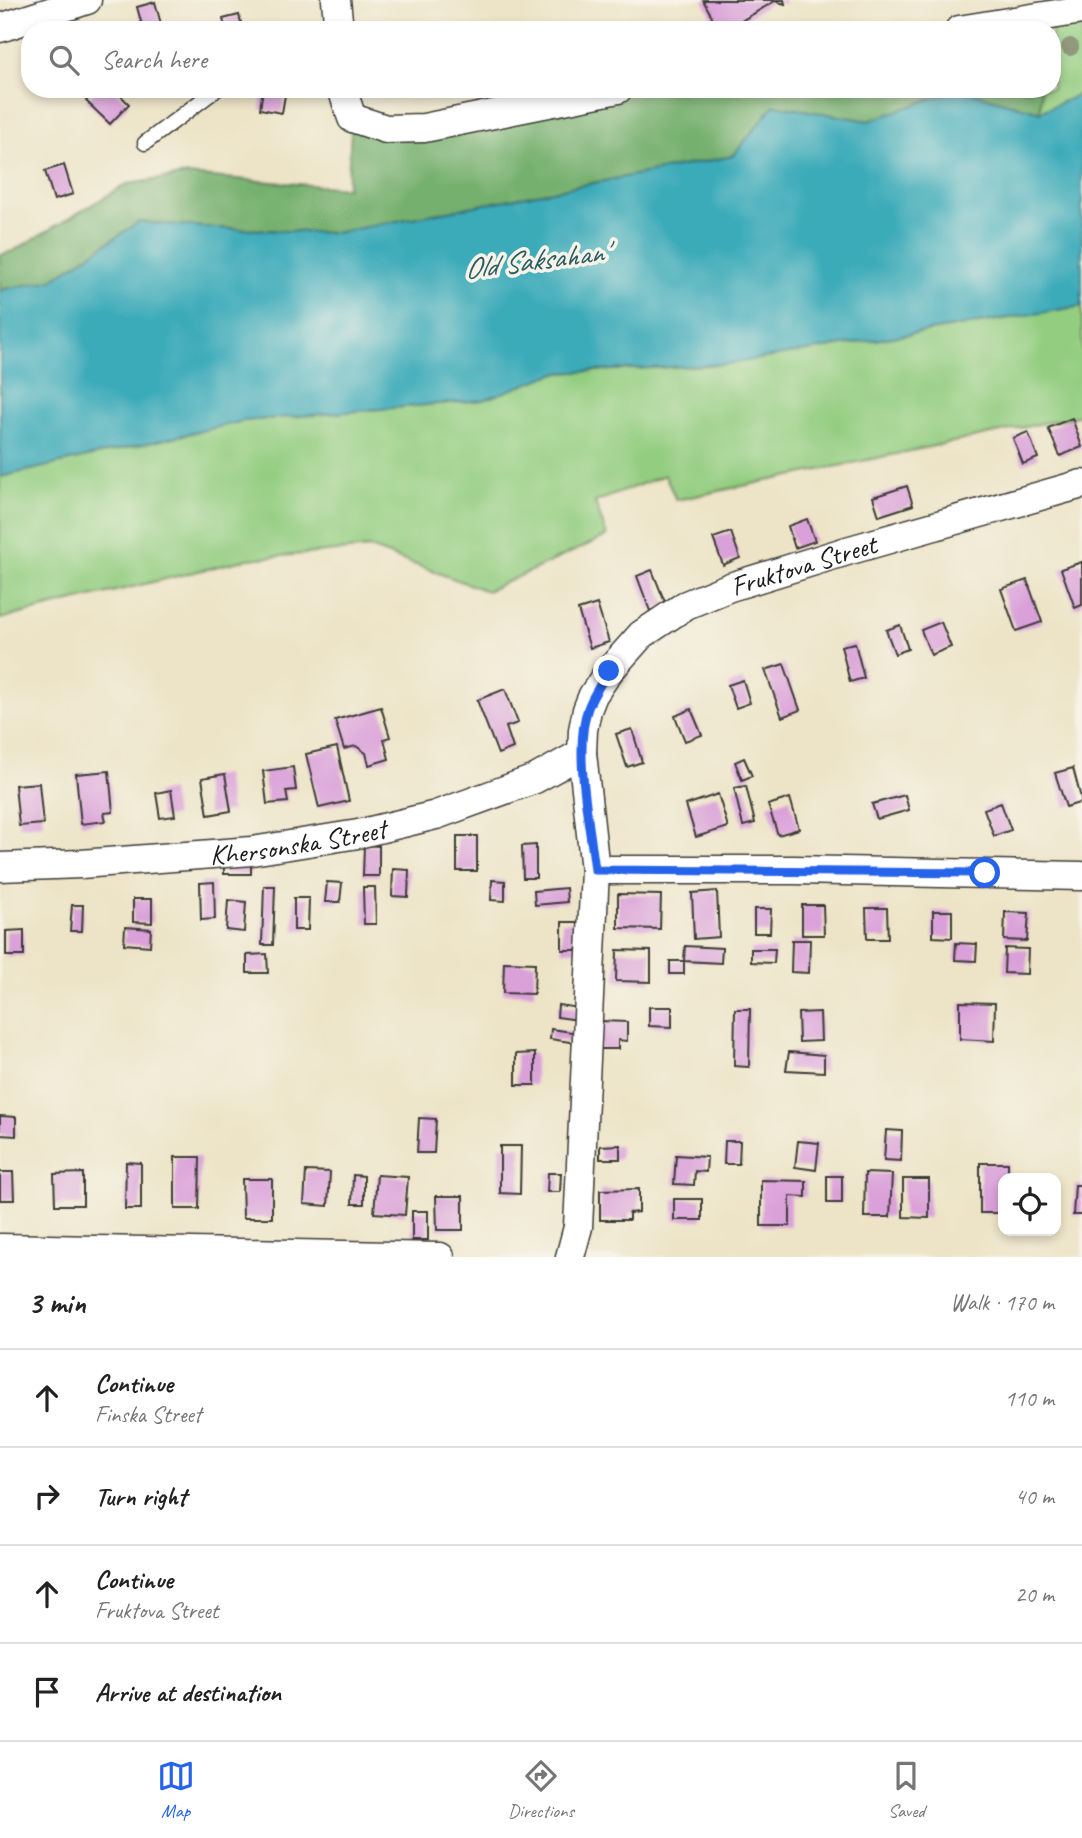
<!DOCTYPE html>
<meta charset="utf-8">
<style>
body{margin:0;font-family:Caveat,sans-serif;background:#f6f6f6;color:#222}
.controls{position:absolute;right:21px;bottom:21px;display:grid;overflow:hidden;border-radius:14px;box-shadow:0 4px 10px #0003}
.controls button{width:63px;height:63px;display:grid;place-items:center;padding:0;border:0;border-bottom:2px solid #e0e0e0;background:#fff;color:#222;font:35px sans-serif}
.stop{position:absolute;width:21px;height:21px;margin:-16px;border:5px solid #2563eb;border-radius:50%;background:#fff}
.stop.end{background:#2563eb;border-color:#fff;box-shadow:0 2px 7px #0008}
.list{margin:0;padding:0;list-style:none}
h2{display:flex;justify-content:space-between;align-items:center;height:91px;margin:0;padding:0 28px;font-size:30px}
h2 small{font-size:23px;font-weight:400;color:#767676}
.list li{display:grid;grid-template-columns:46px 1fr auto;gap:21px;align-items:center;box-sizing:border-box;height:98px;padding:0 28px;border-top:2px solid #e0e0e0}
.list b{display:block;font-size:26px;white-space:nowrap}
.list p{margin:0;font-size:23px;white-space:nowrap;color:#767676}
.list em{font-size:23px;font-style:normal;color:#767676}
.icon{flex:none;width:38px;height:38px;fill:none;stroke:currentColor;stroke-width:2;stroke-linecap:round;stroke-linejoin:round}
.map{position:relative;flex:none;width:1082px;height:1257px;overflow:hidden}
.search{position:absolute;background:#fff;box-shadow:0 4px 10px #0003;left:21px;right:21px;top:21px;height:77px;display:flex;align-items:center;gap:18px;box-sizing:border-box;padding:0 24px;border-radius:28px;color:#767676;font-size:26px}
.sheet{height:483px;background:#fff}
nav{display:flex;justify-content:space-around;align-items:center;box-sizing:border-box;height:98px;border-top:2px solid #e0e0e0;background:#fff;font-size:19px;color:#767676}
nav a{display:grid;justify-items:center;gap:4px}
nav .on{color:#2563eb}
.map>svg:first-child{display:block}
.green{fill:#93cd80;stroke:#58744e;stroke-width:2}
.forest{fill:#76b06e;stroke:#496645;stroke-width:2}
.water{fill:#3baab9;stroke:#2c636a;stroke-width:2}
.building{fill:#daa0d9}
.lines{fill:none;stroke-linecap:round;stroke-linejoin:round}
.lane-casing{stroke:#3b3a36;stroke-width:17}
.street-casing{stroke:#3b3a36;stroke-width:31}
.lane{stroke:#fff;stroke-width:14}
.street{stroke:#fff;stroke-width:28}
.tree{fill:#91987c}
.route{stroke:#2563eb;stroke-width:9}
.labels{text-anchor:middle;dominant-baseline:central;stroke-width:7;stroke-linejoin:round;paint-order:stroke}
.street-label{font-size:28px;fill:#1c1c1c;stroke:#f7f3e8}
.water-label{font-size:30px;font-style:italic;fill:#2a5c63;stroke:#f7f3e8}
</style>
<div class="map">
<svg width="1082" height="1257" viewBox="0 0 1082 1257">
<rect width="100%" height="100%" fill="#f7f3e8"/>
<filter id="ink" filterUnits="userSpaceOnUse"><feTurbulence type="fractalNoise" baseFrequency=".0143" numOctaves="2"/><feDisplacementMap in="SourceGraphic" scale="14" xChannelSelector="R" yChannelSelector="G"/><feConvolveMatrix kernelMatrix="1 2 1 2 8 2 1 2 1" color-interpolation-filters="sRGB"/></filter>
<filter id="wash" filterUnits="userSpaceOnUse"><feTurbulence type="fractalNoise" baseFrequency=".00686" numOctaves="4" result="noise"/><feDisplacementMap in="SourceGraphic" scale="28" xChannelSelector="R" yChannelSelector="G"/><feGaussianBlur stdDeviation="1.57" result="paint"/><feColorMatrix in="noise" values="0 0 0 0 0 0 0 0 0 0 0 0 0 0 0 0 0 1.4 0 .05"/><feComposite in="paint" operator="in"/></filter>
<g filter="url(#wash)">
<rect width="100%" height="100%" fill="#ede4c7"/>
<!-- green -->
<path class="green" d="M1045 0H1082V93L1040 112 1041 89H1052V30H1041Z
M1082 306V415L676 500 665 475 595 502 607 536 487 591 370 548 248 559 0 619V477L244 421 483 400 556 373 728 364Z"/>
<!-- forest -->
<path class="forest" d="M618 89H1041L1040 112 959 89 869 121 775 105 733 156 335 233 215 228 139 222 52 280 0 290V255L13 251 127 184 187 175 347 188 352 118 386 129Z"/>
<!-- water -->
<path class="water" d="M959 89 1040 112 1082 93V306L728 364 556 373 483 400 244 421 0 477V290L52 280 139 222 215 228 335 233 733 156 774 105 869 121Z"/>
<g id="blocks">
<!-- building -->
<path class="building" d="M703 0H784L785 4 775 1 726 30H719Z
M155 2 161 24 143 29 137 7Z
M239 15 243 30H226L223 19Z
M97 89H114L129 104 110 124 86 101Z
M263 89H286L282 113 260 109Z
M64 165 73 194 54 200 45 171Z
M1072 418 1082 447 1060 456 1048 428Z
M1028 432 1038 458 1023 464 1013 438Z
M907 486 913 505 879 516 873 497Z
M807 519 815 541 795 548 788 526Z
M731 532 740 558 723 565 713 538Z
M1082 562V605L1075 608 1061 569Z
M652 570 666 605 650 611 637 576Z
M1027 580 1042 622 1016 631 1001 589Z
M597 604 609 642 590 648 578 610Z
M941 622 951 647 931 655 921 630Z
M900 625 908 649 895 654 886 630Z
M855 643 864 678 850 682 841 646Z
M784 664 800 710 782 717 765 670Z
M743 680 750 703 736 708 728 685Z
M505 689 518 723 506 727 513 748 498 754 477 700Z
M381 707 390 737 384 739 389 759 369 765 366 753 356 746 344 749 335 720Z
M691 709 702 735 685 741 675 716Z
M632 729 642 762 627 767 616 734Z
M337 747 349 801 319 808 306 754Z
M744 758 752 776 742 780 735 762Z
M293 767 296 790 286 791 288 802 267 804 263 771Z
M1073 768 1082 802 1066 807 1055 773Z
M109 771 113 812 104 813 106 821 81 824 76 774Z
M225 774 231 811 208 815 202 778Z
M39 783 43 824 19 826 15 785Z
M746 786 755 823 743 826 734 788Z
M171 790 175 816 160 818 156 793Z
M718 794 728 827 696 837 686 805Z
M905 795 909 810 877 819 872 804Z
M790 798 799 829 778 835 768 805Z
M1001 803 1011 830 994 836 984 809Z
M457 836H477V871H457Z
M364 845 379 846V876H363Z
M536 845V878H523L522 846Z
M224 862H251V874H224Z
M393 869 409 870 408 897 392 896Z
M492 880 505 881V901L491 900Z
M214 882 215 919 201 920 200 883Z
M327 882 342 883 340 902H325Z
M264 886H275L273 945H262Z
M363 887H375L376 924H364Z
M566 888 567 902 535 905 534 891Z
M717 891 719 937 694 939 692 893Z
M618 894 661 895 660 929 618 928Z
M294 898H309L308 930H294Z
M133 899H152V923L133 922Z
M228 900 246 902 244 932 226 930Z
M72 905H83L82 931H70Z
M802 905H823L824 935H802Z
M866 908H887L888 939H867Z
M754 909H771L770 933H754Z
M933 911H952V938L933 937Z
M1005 912 1029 913 1027 941 1004 940Z
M562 922H585V950H562Z
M125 927 151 929 150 946 124 944Z
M24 930V956H6V931Z
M792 940H810L809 973 791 972Z
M956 943 977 944 976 961 955 960Z
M685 946 722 948 721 963 684 961Z
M1005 948 1028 949 1027 974 1004 973Z
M751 949H775L774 963 751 962Z
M617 950 651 951V982L616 981Z
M267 954 268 973H247V955Z
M670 961H684V974H670Z
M504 962 535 963 534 994 503 993Z
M960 1002 995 1003 994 1041 960 1039Z
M558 1005 580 1008 579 1020 557 1017Z
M649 1007H672V1027L649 1026Z
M735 1009H750L749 1067 734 1066Z
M820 1012 821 1041 799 1042 798 1013Z
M601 1021 627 1022V1041L618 1040V1049H600Z
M551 1029 579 1033 577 1043 550 1039Z
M789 1052 824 1055V1072L786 1070Z
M535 1053V1085H516V1054Z
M0 1116 16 1117V1136L0 1135Z
M419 1118 436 1119 434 1153H417Z
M886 1130 902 1131 901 1161 884 1160Z
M725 1141H740L739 1164H724Z
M798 1141 819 1143 816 1170 795 1167Z
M620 1145V1159H600V1146Z
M500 1146H521L520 1194 500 1193Z
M676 1155 707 1157 706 1172 695 1171 694 1185 674 1184Z
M175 1157H200L199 1209H175Z
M126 1162 141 1163V1209H125Z
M980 1163H1008V1178H1003V1196H1000L999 1213H980Z
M306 1171 330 1172 328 1206 304 1204Z
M0 1172H13L14 1200H0Z
M83 1173V1205H55L54 1174Z
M548 1173H561L560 1192H547Z
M865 1173 892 1174 890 1217H864Z
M353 1175 364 1176V1204H352Z
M377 1175 408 1177 405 1215 374 1213Z
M827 1176H842V1203H827Z
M242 1179H272V1218H243Z
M903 1179H929V1218L903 1217Z
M761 1180 806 1181V1197L790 1196V1226H761Z
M1075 1185H1082V1215H1073Z
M639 1189V1212L629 1213V1220H600V1190Z
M436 1196H463V1230H437Z
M674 1199H702V1220H674Z
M412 1211H428V1240H412Z"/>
</g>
</g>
<g filter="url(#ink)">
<use href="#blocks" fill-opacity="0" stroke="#3b3a36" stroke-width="2"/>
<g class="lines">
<!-- lane casing -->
<g class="lane-casing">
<path id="lane" d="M145 143 217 89"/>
</g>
<!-- street casing -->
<g class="street-casing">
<g id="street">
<path d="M336 0 339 30"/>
<path d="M0 28 87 0"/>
<path d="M959 30 1082 10"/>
<path d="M342 89 352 118 386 129 424 128 618 89"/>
<path id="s1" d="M0 867 81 864 252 851 358 834 436 815 535 779 582 753"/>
<path d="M595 870H794L1082 876"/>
<path d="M0 1248 440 1257"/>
<path id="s2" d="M570 1257 578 1227 595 870 582 753 583 730 587 710 593 695 609 671 641 635 686 605 730 587 847 551 1082 484"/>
</g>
</g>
<!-- lane -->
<use href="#lane" class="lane"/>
<!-- street -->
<use href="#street" class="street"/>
</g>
<!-- trees -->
<circle class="tree" cx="1070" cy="47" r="9"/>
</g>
<g class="lines" filter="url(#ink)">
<!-- route -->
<path class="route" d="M609 671C601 683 593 695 588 708 573 750 590 825 595 870L985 873"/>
</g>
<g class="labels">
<!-- street labels -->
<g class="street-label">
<text stroke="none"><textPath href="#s2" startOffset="821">Fruktova Street</textPath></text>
<text stroke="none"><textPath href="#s1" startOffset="299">Khersonska Street</textPath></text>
</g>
<!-- water labels -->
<g class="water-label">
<text transform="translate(535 260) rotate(-7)">Old Saksahan'</text>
</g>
</g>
</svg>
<div class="controls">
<button><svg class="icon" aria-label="locate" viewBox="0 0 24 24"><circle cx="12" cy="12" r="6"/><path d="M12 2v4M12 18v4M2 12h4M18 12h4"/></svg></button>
</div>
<div class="stop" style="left:985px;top:873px"></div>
<div class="stop end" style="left:609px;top:671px"></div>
<div class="search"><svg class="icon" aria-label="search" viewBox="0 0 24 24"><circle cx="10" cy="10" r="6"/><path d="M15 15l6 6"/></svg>Search here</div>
</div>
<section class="sheet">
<h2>3 min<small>Walk · 170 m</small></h2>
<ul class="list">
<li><svg class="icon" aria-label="ahead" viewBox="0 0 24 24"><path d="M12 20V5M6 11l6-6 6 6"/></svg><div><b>Continue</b><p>Finska Street</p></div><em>110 m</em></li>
<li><svg class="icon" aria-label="right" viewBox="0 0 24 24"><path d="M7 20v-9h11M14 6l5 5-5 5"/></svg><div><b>Turn right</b></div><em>40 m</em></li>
<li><svg class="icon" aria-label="ahead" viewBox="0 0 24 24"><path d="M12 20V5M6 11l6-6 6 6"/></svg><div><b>Continue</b><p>Fruktova Street</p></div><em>20 m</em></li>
<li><svg class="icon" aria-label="arrive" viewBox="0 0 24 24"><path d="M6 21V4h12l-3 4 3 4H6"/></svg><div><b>Arrive at destination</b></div></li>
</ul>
</section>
<nav>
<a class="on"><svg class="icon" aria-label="map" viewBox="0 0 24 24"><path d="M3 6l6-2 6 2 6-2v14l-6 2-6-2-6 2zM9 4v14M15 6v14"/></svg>Map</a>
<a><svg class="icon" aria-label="directions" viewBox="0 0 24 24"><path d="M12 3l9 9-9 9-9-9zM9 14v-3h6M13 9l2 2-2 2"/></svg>Directions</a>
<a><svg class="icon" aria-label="saved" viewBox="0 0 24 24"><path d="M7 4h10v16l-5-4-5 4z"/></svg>Saved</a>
</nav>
